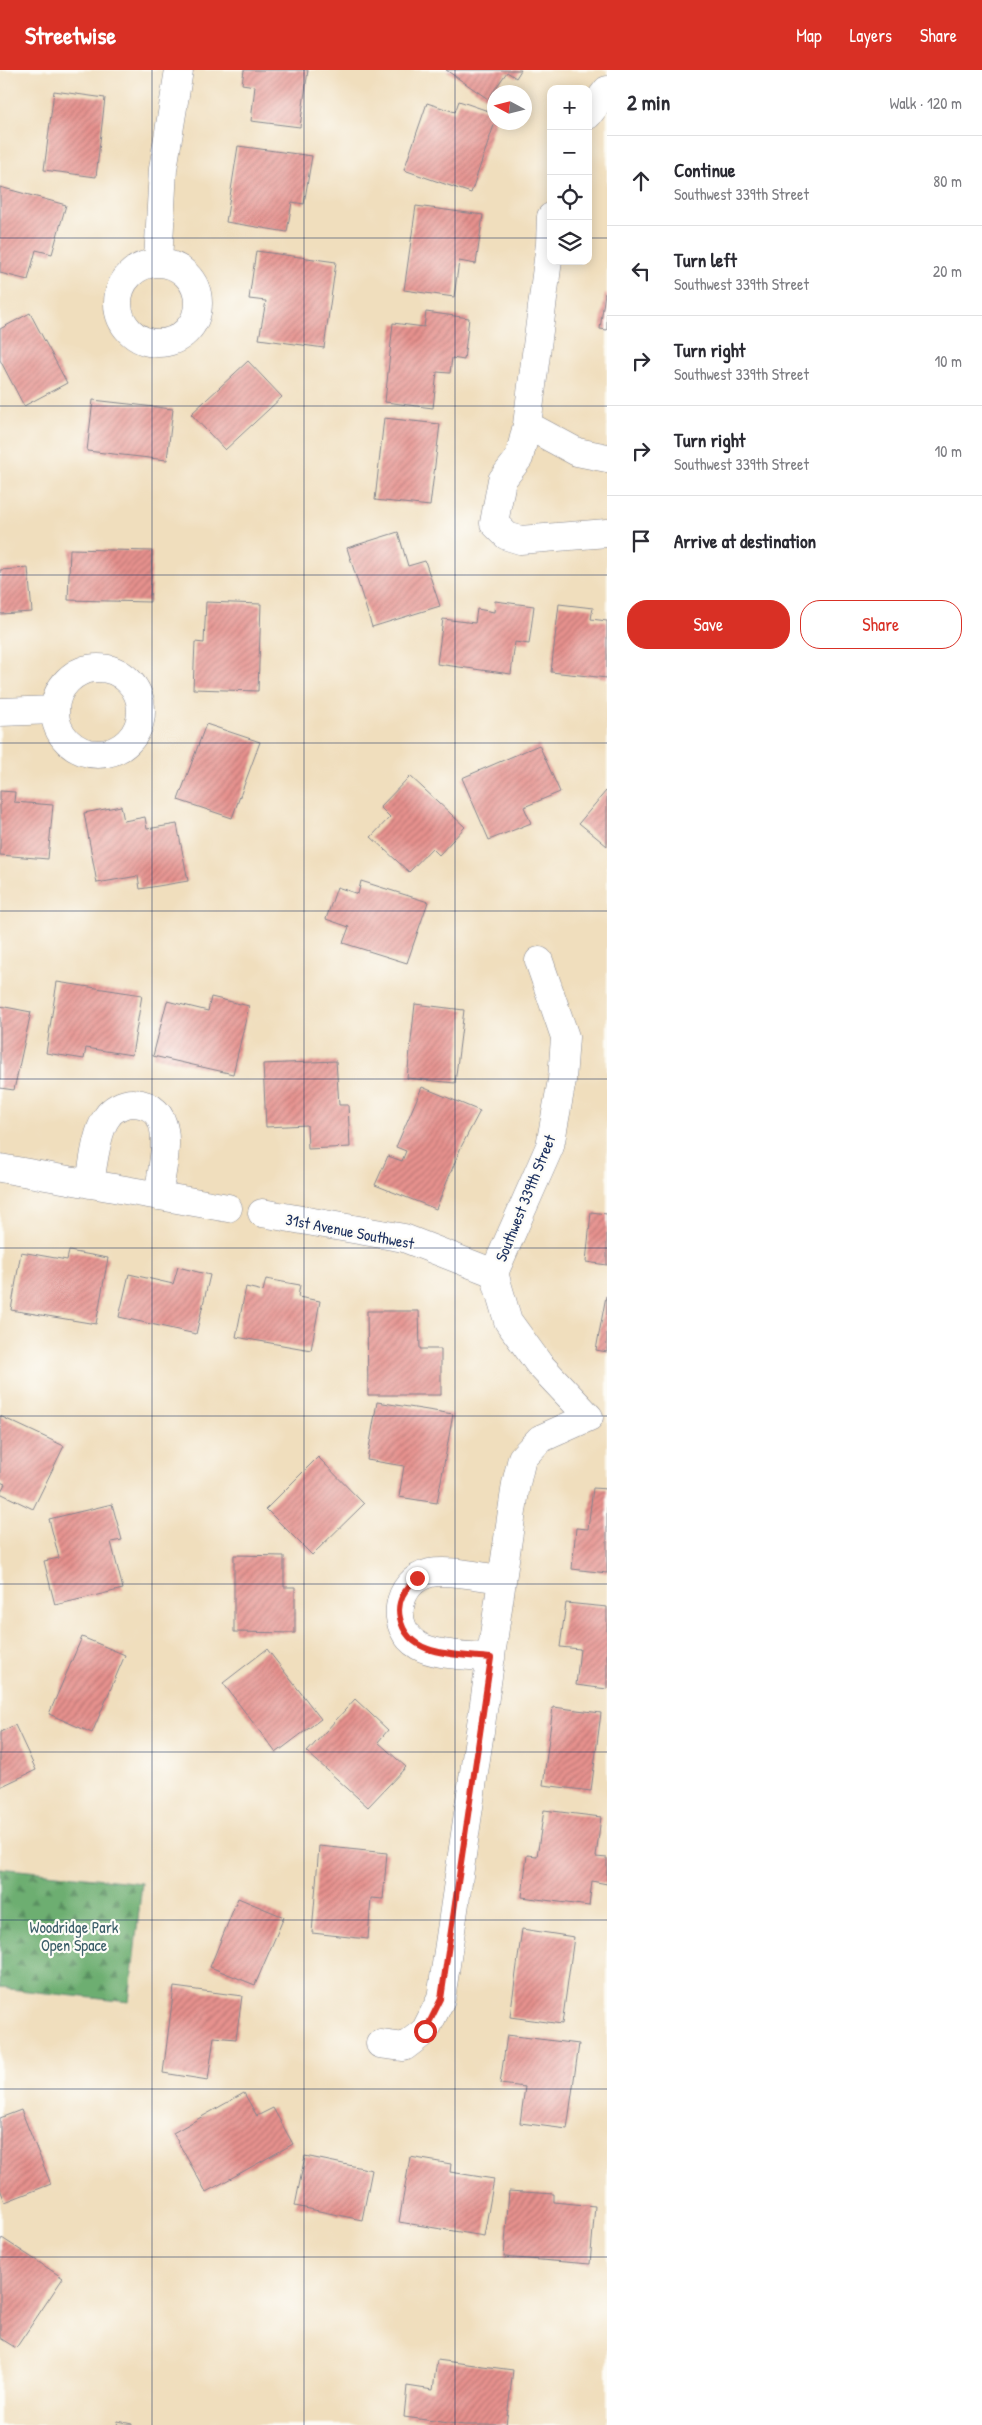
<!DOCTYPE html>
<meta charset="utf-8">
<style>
body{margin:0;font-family:"Patrick Hand",sans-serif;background:#f7f7f7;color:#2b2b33}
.controls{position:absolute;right:15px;top:15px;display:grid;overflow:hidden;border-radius:10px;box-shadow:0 2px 12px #0003}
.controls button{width:45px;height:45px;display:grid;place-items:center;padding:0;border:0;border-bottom:1px solid #e1e1e2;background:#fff;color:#2b2b33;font:25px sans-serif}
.compass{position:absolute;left:487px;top:15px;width:45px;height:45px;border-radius:50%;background:#fff;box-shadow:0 2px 12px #0003;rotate:277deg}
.stop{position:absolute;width:15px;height:15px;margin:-11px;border:4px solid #d93025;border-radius:50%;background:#fff}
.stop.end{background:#d93025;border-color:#fff;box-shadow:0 1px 5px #0008}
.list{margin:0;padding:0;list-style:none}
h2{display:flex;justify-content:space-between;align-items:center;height:65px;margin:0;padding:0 20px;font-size:21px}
h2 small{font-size:16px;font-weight:400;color:#7c7c81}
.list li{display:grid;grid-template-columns:32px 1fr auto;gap:15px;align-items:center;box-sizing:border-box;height:90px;padding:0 20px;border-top:1px solid #e1e1e2}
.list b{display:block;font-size:19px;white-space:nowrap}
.list p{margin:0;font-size:16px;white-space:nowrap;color:#7c7c81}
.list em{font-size:16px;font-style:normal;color:#7c7c81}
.actions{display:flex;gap:10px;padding:15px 20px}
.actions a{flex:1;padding:11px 0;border:1px solid #d93025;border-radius:20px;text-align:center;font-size:18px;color:#d93025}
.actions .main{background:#d93025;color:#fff}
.icon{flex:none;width:28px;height:28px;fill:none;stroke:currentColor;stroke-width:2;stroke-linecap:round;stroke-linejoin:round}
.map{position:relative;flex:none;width:607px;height:2355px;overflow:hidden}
header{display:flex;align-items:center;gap:30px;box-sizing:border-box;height:70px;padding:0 25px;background:#d93025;color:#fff}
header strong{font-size:24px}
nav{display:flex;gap:28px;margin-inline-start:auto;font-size:18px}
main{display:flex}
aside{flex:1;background:#fff}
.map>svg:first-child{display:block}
.forest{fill:url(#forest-firs);stroke:#446e68}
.building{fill:url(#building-hatch)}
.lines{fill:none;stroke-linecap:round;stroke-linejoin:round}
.minor-casing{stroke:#86868e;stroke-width:29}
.minor{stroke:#fff;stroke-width:28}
.route{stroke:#d93025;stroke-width:6}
.grid{fill:none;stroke:#1b2f5e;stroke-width:1;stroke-opacity:0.55}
.labels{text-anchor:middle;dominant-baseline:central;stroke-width:4.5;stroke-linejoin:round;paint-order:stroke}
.street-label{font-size:16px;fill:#1b2f5e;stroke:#fdfcf7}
.park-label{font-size:16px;fill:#3b5e69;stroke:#fdfcf7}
</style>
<header>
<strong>Streetwise</strong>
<nav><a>Map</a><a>Layers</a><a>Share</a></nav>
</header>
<main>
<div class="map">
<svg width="607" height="2355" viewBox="0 0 607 2355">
<defs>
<pattern id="forest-firs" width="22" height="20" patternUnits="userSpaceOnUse" patternTransform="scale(1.25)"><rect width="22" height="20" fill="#6dae71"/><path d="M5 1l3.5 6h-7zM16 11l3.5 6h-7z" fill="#598e60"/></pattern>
<pattern id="building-hatch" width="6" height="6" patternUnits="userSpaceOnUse" patternTransform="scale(1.25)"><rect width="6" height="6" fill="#e6918d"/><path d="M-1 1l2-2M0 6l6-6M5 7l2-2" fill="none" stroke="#ba7776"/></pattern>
</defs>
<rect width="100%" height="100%" fill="#fdfcf7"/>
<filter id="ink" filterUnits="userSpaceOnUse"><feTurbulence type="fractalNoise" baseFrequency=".02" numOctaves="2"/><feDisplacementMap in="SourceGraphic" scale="10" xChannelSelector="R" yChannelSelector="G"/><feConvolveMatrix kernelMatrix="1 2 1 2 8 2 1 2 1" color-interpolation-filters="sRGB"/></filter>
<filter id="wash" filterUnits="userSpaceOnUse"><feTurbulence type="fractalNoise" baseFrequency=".0096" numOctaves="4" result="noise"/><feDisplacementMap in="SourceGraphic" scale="20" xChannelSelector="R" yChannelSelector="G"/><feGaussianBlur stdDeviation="1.12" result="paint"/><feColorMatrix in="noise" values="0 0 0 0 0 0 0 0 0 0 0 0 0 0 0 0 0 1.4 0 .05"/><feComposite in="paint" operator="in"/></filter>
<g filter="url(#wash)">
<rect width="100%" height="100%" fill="#f0debd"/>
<!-- forest -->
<path class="forest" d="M0 1798 142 1813 129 1932 0 1918Z"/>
<g id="blocks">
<!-- building -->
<path class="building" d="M244 0H308L300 57 251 51 255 16 242 14Z
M446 0H521L516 8 507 2 488 29Z
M54 21 105 28 96 107 44 100Z
M459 31 494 43 495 52 471 123 404 100 427 33 455 42Z
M238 76 312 86 304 134 292 132 287 162 226 152Z
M0 117 66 135 52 184 36 180 28 210 0 203Z
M416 136 483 145 476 194 459 191 454 227 404 220Z
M256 181 336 192 324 278 259 269 266 231 249 229Z
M605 223 607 224V260L600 259Z
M426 242 469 248 464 290 452 288 450 303 437 302 433 338 385 332 393 253 424 257Z
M30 243 67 313 24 336 0 290V259Z
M248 291 282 327 225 380 191 344Z
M93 330 173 339 167 390 87 381Z
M384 348 440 354 430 436 375 430Z
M398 462 408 496 425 491 440 536 372 557 347 478Z
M70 479 152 481 150 532 68 530Z
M28 498 32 542 0 544V500Z
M495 531 534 536 529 574 515 572 511 604 437 594 443 549 475 553 477 539 494 542Z
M206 532 261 534 258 621 193 619 195 572 204 573Z
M559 534 593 538 591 549 607 551V608L551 602Z
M206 654 260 672 232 748 178 730Z
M539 675 560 722 524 737 531 753 489 770 462 708Z
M410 706 465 757 439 785 432 778 409 802 371 767 390 747 380 737Z
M0 721 15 722 14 732 53 735 48 789 0 785Z
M606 721 607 722V776L579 753Z
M121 736 124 751 145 747 147 759 177 754 188 811 140 819 138 806 97 813 84 743Z
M361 811 428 832 407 893 343 873 349 857 326 849 337 817 358 824Z
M57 912 142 925 132 985 86 978 84 989 46 983Z
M211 927 249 936 233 1004 153 986 167 931 208 941Z
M415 934 464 940 455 1013 407 1008Z
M0 936 31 942 14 1020 0 1018Z
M336 991 339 1035H348L350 1077 308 1079 307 1055 266 1057 263 994Z
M422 1017 480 1041 461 1077 436 1139 375 1115 388 1086 402 1091 406 1081 396 1077Z
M591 1142 607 1144V1195L586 1192Z
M69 1181 108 1188 96 1254 11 1240 21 1182 67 1190Z
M178 1197 210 1205 196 1264 119 1247 129 1204 173 1214Z
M266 1209 300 1215 298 1227 320 1231 311 1280 236 1267 246 1217 263 1221Z
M606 1226H607V1282L596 1280Z
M367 1241H419L420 1279H441V1325H368Z
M377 1332 453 1344 437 1433 399 1427 404 1396 367 1390Z
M0 1346 64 1376 33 1439 0 1423 5 1414 0 1412Z
M318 1387 364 1434 312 1485 266 1439Z
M593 1418 607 1419V1503L572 1499 576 1458 588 1459Z
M112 1434 122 1470 111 1472 123 1519 55 1535 44 1491 59 1488 49 1449Z
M234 1485 284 1486V1517H295V1563L234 1562Z
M566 1533 607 1537V1619L576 1615 580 1579 560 1577Z
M82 1567 125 1585 92 1663 49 1644Z
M267 1579 321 1649 276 1683 223 1613Z
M355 1629 388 1660 378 1672 406 1697 368 1737 307 1682Z
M553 1637 601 1643 591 1721 543 1715Z
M15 1655 36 1700 0 1717V1662Z
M544 1740 601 1747 596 1787 607 1788V1814L592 1811 589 1836 522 1827 527 1785 537 1786Z
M319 1776 387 1783 383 1829 371 1828 368 1869 312 1863Z
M238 1828 284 1847 255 1915 210 1897Z
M522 1859 574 1867 562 1954 510 1947Z
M174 1917 242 1926 236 1969 214 1967 208 2010 163 2003Z
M507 1965 579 1974 567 2059 520 2053 525 2017 500 2014Z
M244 2023 257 2046 273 2038 293 2074 206 2122 173 2063Z
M21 2040 51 2114 5 2132 0 2119V2048Z
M305 2086 372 2100 362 2150 295 2136Z
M410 2087 451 2094 450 2102 494 2109 484 2166 399 2152Z
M509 2121 554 2124V2132L595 2136 590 2194 504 2187Z
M2 2168 63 2208 16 2278 0 2268V2172Z
M437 2290 513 2300 506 2355H464L404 2347 407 2316 433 2320Z
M118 2351 132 2354V2355H117Z"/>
</g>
</g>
<g filter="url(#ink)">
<use href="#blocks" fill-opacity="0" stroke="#86868e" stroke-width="1"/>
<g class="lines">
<!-- minor casing -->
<g class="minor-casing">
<path id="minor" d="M588 45 607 20
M551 147 550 174 527 355 519 388 502 410 494 453 507 466 520 470 607 463
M158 192 163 99 179 0
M118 233a40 40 0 1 1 80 0a40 40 0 1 1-80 0Z
M527 355 577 382 607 388
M55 641a43 43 0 1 1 86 0a43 43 0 1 1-86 0Z
M0 642 54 640
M0 1098 228 1138
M90 1114C93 1096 96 1062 107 1047 112 1039 123 1033 133 1033 181 1035 162 1096 158 1126
M262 1143 404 1168 494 1203
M491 1588C471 1585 436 1586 419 1576 389 1559 395 1511 430 1503 449 1499 482 1507 502 1509
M380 1974 404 1977 425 1961 441 1929 516 1414 522 1388 540 1369 589 1347 539 1294 508 1251 494 1203 550 1076 562 1010 565 967 539 891"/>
</g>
<!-- minor -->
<use href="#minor" class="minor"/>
</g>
</g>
<g class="lines" filter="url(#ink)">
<!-- route -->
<path class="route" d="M417 1508C405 1519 396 1531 400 1548 408 1588 458 1584 491 1588L441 1929 425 1961"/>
</g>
<!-- grid -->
<path class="grid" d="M152 0V2355M304 0V2355M455 0V2355M0 168H551M588 168H607M0 336H607M0 505H607M0 673H607M0 841H607M0 1009H607M0 1178H607M0 1346H607M0 1514H607M0 1682H607M0 1850H607M0 2019H607M0 2187H607"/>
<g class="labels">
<!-- street labels -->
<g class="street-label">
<text transform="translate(525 1128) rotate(-68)">Southwest 339th Street</text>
<text transform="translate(350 1161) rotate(11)">31st Avenue Southwest</text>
</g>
<!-- park labels -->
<g class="park-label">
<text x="74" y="1857">Woodridge Park<tspan x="74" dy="18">Open Space</tspan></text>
</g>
</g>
</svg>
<div class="controls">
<button>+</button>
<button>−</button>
<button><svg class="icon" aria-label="locate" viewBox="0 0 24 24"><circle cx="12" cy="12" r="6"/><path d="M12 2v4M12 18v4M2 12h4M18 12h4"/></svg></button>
<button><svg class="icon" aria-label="layers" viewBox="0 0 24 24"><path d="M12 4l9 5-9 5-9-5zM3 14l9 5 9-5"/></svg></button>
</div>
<svg class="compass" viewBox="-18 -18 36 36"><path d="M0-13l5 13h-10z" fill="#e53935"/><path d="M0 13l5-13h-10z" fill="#7c7c81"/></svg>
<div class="stop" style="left:425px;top:1961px"></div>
<div class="stop end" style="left:417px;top:1508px"></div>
</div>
<aside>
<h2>2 min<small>Walk · 120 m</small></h2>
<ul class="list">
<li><svg class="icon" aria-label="ahead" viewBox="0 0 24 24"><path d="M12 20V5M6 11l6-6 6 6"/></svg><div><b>Continue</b><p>Southwest 339th Street</p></div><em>80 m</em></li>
<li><svg class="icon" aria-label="left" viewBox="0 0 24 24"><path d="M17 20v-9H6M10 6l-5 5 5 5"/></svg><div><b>Turn left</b><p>Southwest 339th Street</p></div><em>20 m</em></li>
<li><svg class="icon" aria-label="right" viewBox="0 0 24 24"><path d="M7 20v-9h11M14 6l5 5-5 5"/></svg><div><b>Turn right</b><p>Southwest 339th Street</p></div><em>10 m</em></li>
<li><svg class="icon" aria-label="right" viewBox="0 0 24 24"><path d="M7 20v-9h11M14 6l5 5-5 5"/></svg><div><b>Turn right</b><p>Southwest 339th Street</p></div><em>10 m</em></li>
<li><svg class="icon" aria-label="arrive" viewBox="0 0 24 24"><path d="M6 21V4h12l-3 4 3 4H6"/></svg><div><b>Arrive at destination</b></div></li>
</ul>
<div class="actions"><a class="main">Save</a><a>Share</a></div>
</aside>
</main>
